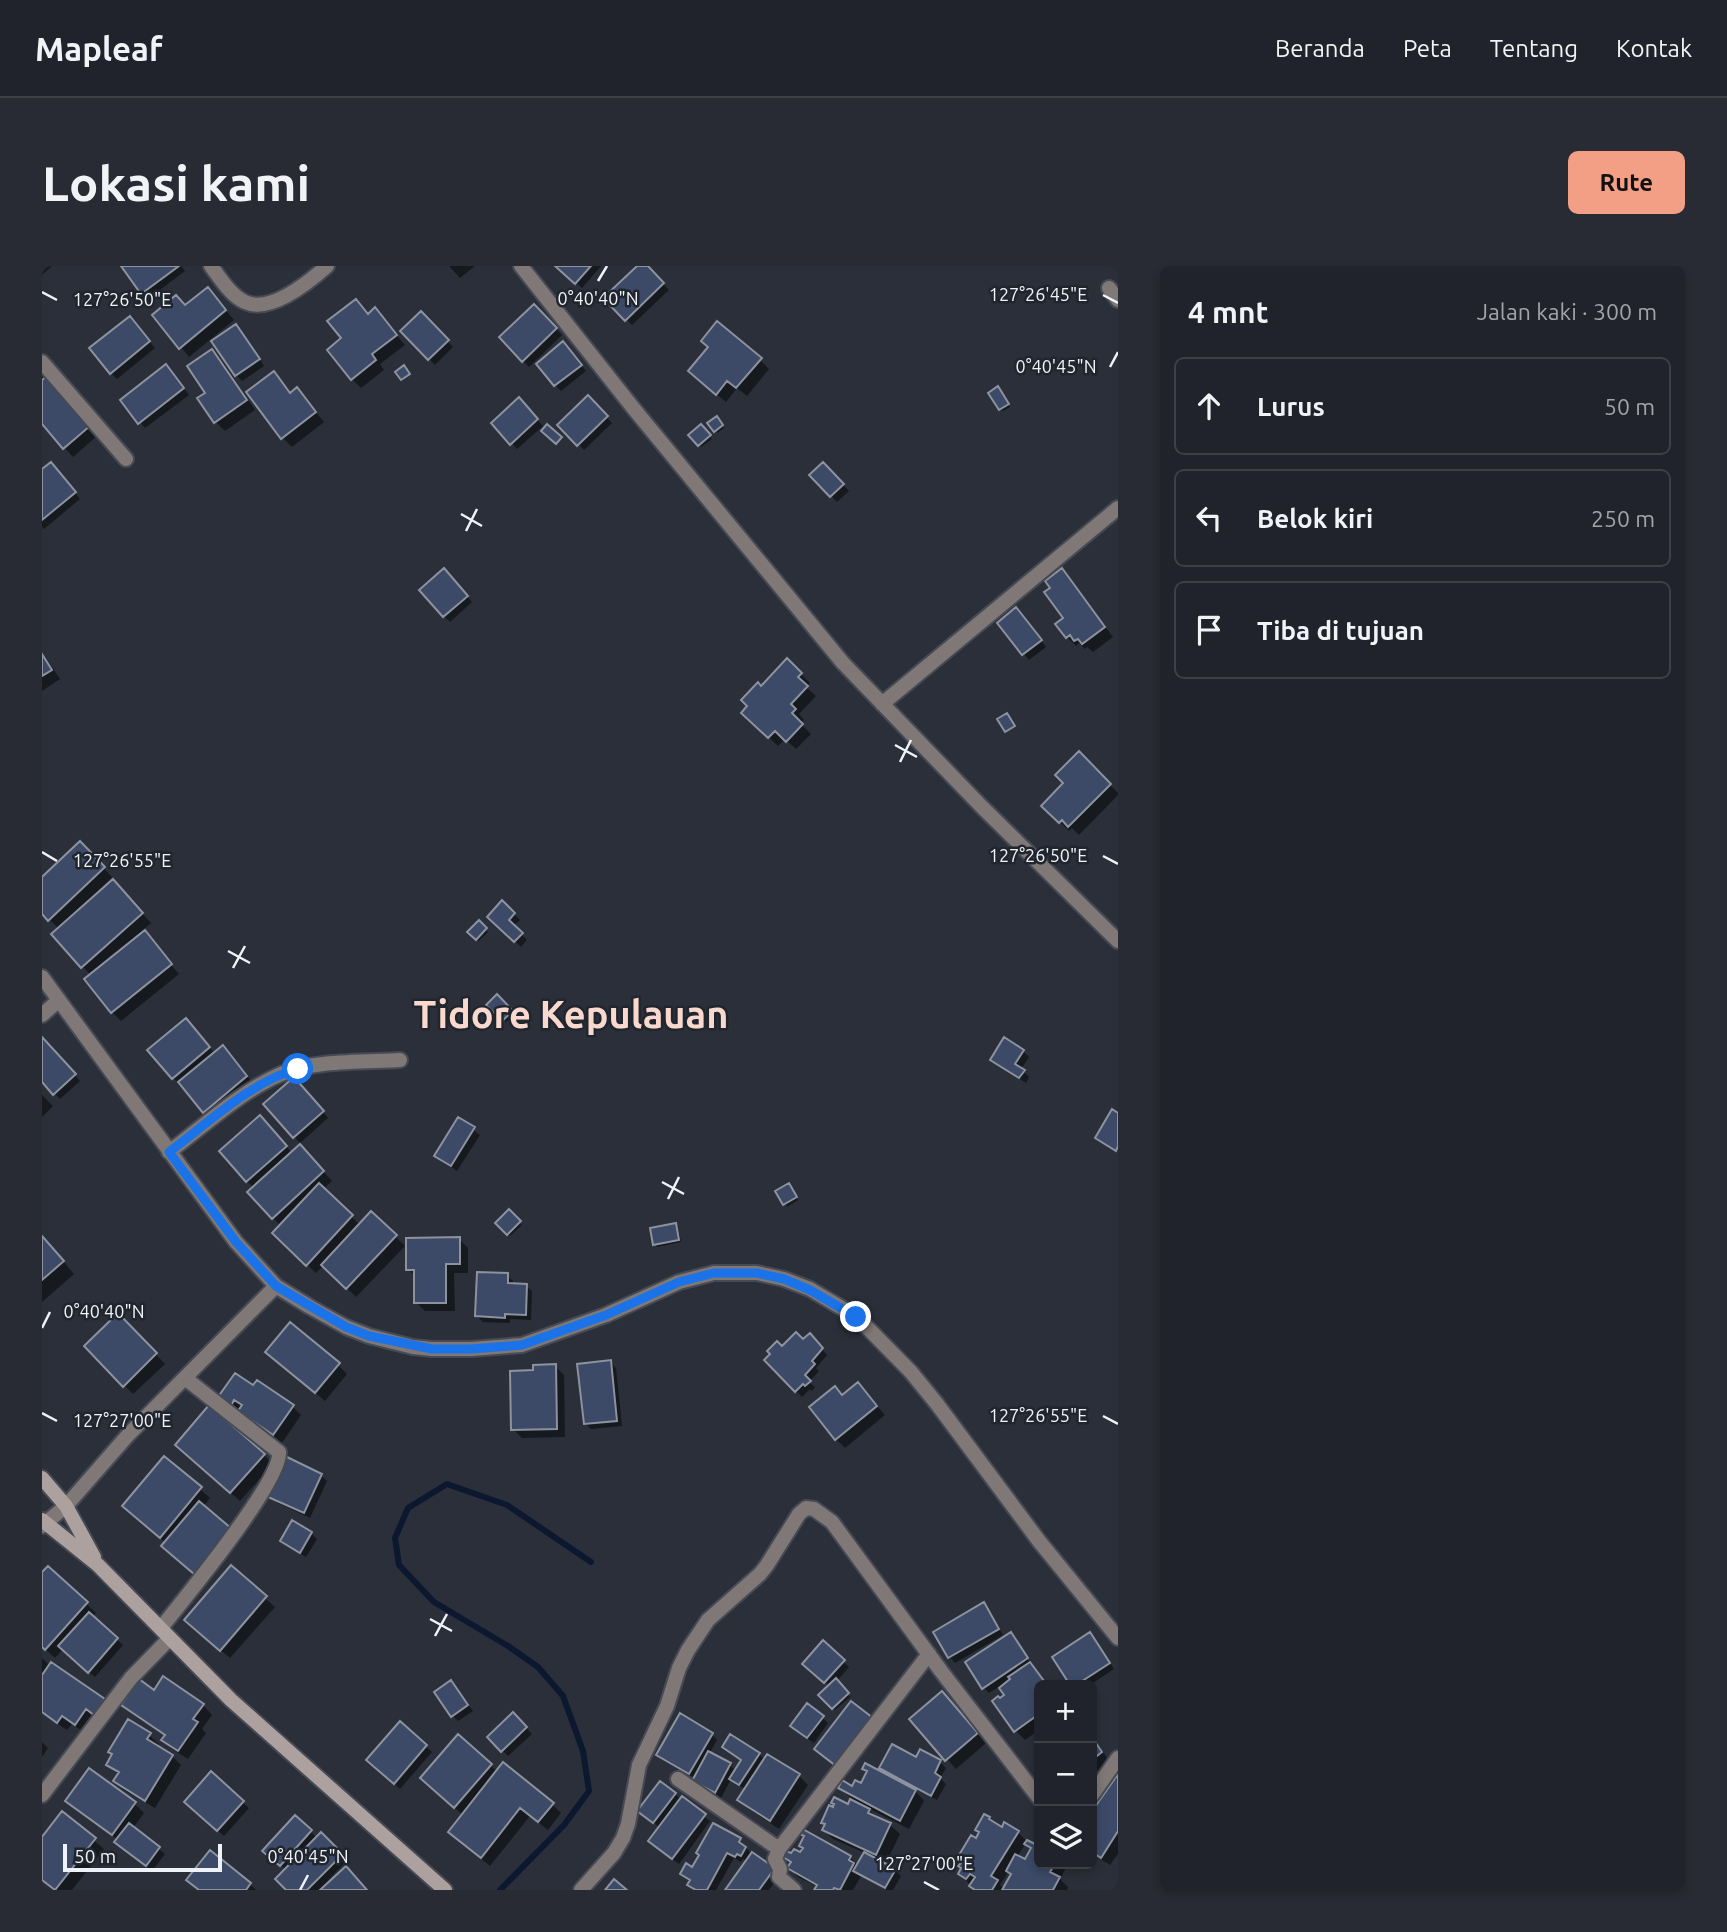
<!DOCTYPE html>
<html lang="id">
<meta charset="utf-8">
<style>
body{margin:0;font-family:Ubuntu,sans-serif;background:#282b33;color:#f1f3f6}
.controls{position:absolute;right:21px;bottom:21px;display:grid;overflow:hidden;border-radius:10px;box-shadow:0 4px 10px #0003}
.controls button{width:63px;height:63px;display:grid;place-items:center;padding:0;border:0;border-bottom:2px solid #3d4047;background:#20232b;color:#f1f3f6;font:35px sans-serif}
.scale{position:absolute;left:21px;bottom:18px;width:159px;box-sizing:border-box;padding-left:7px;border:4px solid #eff2f8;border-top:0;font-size:19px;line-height:24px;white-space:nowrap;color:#eff2f8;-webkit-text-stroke:5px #20252e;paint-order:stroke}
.stop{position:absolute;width:21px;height:21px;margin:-16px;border:5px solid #1a73e8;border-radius:50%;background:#fff}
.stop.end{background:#1a73e8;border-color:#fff;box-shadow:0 2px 7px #0008}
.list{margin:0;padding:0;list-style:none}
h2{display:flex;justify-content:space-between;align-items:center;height:91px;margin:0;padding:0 28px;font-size:30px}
h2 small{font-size:23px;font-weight:400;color:#a2a4a9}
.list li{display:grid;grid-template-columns:46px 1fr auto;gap:21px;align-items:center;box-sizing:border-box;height:98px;margin:0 14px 14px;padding:0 14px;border:2px solid #3d4047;border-radius:10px}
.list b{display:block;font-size:26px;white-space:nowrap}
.list em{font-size:23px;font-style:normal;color:#a2a4a9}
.icon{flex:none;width:38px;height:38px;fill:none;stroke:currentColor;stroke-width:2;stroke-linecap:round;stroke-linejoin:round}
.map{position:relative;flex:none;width:1076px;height:1624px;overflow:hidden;border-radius:10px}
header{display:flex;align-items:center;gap:42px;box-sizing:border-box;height:98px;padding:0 35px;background:#20232b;border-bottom:2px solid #3d4047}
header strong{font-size:33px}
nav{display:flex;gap:38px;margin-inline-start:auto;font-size:24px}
.intro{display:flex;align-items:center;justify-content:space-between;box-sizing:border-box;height:168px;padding:0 42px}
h1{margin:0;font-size:49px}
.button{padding:18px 32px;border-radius:10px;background:#f39f86;color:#111;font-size:24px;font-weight:700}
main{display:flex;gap:42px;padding:0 42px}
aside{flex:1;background:#20232b;border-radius:10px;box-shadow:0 4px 10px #0003}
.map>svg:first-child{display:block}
.shadow{fill:#0007;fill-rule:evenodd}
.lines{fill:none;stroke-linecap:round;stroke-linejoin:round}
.stream{stroke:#0c1730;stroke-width:6}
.building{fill:#3c4a67;stroke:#8c929e;stroke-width:2}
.street-casing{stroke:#464a54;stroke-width:18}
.secondary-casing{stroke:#464a54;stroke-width:18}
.street{stroke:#7f7876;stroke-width:14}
.secondary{stroke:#aca19e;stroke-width:14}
.route{stroke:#1a73e8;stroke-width:9}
.ticks{fill:none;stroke:#eff2f8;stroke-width:2.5}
.labels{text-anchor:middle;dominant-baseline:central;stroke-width:5;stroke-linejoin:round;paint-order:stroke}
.town-label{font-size:38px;font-weight:bold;fill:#f9d8ce;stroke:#20252e}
.ticks-label{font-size:18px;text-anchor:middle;fill:#eff2f8;stroke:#20252e;stroke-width:5;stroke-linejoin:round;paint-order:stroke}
</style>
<header>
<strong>Mapleaf</strong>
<nav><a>Beranda</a><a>Peta</a><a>Tentang</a><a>Kontak</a></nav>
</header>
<div class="intro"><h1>Lokasi kami</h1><a class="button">Rute</a></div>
<main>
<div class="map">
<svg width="1076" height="1624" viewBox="0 0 1076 1624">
<rect width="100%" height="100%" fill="#2a2f39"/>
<!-- shadow -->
<path class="shadow" d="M0 0H10L0 9Z
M81 0H139L143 5 106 33Z
M407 0H433L418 12Z
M515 0H559L540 22Z
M597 0H604L627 24 590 59 564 32Z
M166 23 192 54 147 91 113 49 143 41Z
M314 35 327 49 333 44 363 79 338 98 342 104 319 122 310 113 302 73Z
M492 40 520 69 487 101 459 72Z
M379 48 411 81 393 99 361 65Z
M93 58 113 82 75 113 69 107Z
M194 61 200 66 222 100 200 115 194 109Z
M668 82 718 94 727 103 705 130 695 122 684 136 657 114Z
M527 84 544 105 519 125 513 119Z
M170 85 179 94 213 144 183 165 174 156 165 128Z
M0 104 55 170 31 191 0 156Z
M129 106 147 129 103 162 98 156Z
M232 107 250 128 255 124 282 156 250 181 241 172Z
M958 125 968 141 961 145 958 143Z
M546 132 570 157 542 184 518 159Z
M483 140 501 160 475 183 451 157Z
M674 152 682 162 675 167 667 158Z
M659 161 670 173 659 181 649 169Z
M781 198 807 225 795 236 770 209Z
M15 204 38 233 2 263 0 261V205Z
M1020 305 1029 314 1071 371 1051 386 1045 381 1043 383 1037 377 1034 380 1025 371 1023 352 1010 323Z
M408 310 430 336 408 356 402 350Z
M980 349 1004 381 987 394 957 357Z
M0 386 18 413 0 425Z
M745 395 768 417 764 421 774 430 757 448 762 454 758 457 769 468 754 483 743 473 736 480 702 447 719 422Z
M1037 488 1076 527V529L1037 569 1030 562 1027 565 1002 540 1024 517Z
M38 577 70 611 57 624 59 626 80 625 109 657 100 665 137 708 79 755 70 746 49 709 40 700 17 663 0 646V614Z
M460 637 478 654 471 660 485 674 479 681 448 651Z
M437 657 446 666 437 675 428 666Z
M455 731 472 748 464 756 447 739Z
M149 760 173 788 190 791 213 820 171 854 138 816 137 817 131 812Z
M0 773 38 815 18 833 0 814Z
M981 785 987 791 979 803 987 811 984 817 956 799 950 793Z
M258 819 286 852 258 877 223 838Z
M0 829 11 840 0 851Z
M417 853 438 869 415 905 394 890Z
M226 860 250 887 267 889 290 915 281 923 318 959 329 947 363 980 314 1031 282 999 274 1007 232 967 239 960 231 952 212 922 205 915Z
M749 922 756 934 745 941 736 926Z
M467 946 480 959 468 970 456 957Z
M634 959 636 961 639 976 615 981 613 978Z
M0 970 32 1008 0 1036Z
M417 973 426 982V1007H412L413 1045H383L374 1036V1011L366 1003Z
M465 1009 471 1015V1019L484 1020 490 1025 489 1054 468 1053V1057L441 1056 435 1050Z
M76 1049 123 1098 91 1128 44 1081Z
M773 1075 785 1089 774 1102 777 1105 767 1116 773 1121 770 1125 768 1123 760 1131 724 1094 761 1076Z
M235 1095 296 1099 305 1108 283 1135Z
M568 1096 574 1102 580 1160 549 1163 543 1157Z
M513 1100 522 1109 523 1171 480 1172 471 1163 493 1106Z
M816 1118 843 1149 803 1182 794 1173 793 1122 801 1130Z
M211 1122 250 1140 259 1149 240 1177 207 1154 178 1131Z
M144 1188 222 1189 231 1198 198 1235Z
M122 1192 168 1232 161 1241 198 1273 162 1316 130 1289 124 1277 91 1249Z
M279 1209 285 1215 268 1252 234 1236 228 1230Z
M269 1267 275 1273 264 1291 246 1281 240 1275Z
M6 1302 54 1347 50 1351 81 1379 53 1411 21 1383 13 1392 0 1380V1309Z
M189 1302 233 1341 188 1392 154 1363Z
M941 1339 947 1344 961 1369 913 1397 908 1391Z
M968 1368 974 1374 989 1399 1006 1419H997V1464L983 1474 974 1465 953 1435 958 1434 964 1429 958 1420 947 1427 941 1421Z
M1047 1368 1053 1374 1072 1403 1048 1419H1030L1012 1392Z
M781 1377 807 1401 794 1416 808 1431 793 1444 779 1429 788 1420 768 1404Z
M0 1392 8 1400 62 1435 71 1444 43 1467 30 1458 25 1464 0 1447Z
M409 1416 431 1445 416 1455 411 1450Z
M112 1426 161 1439 170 1449 160 1463 164 1467 146 1493 130 1483 121 1474 123 1470 90 1448 81 1439Z
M909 1436 944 1477 914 1503 870 1453Z
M471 1448 490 1468 466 1490 447 1471Z
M780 1451 786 1457 772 1477 756 1466Z
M358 1458 390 1486 358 1523 332 1500Z
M670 1468 675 1474 667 1488 688 1499 694 1505 700 1495 682 1481 717 1488 723 1494 757 1510 766 1519 737 1563 707 1543 698 1534 704 1524 689 1513 679 1532 658 1520 652 1514 653 1512 622 1494 617 1488Z
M107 1469 117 1478 115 1481 130 1490 139 1499 113 1542 82 1524 73 1515 77 1508 66 1498Z
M1050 1470 1068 1496 1051 1508 1059 1519 1050 1526Z
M416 1471 456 1506 510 1538 519 1547 506 1564 488 1550 448 1600 417 1575 421 1549 389 1521Z
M0 1476 6 1482 0 1491Z
M879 1485 898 1496 904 1502 898 1512 904 1518 895 1534 869 1520 882 1535 867 1563 824 1541 837 1554 848 1559 858 1568 843 1599 853 1604 859 1610 851 1624H845L819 1610 811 1624H774L776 1621 756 1611 747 1602 750 1597 743 1591 759 1589 762 1583 763 1571 759 1567 808 1591 816 1599 823 1587 791 1573 782 1564 784 1560 781 1556 807 1540 810 1533 798 1522H811L819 1519 826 1506 822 1503 850 1512 839 1501 874 1493Z
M47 1504 93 1538 102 1547 91 1562 123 1588 110 1605 80 1582 76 1574 34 1544 25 1535Z
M169 1508 207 1542 182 1570 145 1536Z
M1076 1511V1588L1068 1599 1050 1588V1548Z
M618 1517 668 1555 637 1598 614 1581 618 1562 604 1550Z
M20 1548 62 1583 30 1624H13L0 1614V1574Z
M253 1551 275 1572 279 1568 305 1594 277 1624H247L244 1604 223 1585Z
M953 1559 976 1566 985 1576 994 1581 997 1584V1598H1026L1018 1613 1026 1621 1025 1624H933L918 1608 935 1575ZM984 1577 990 1583 984 1595 975 1591ZM967 1605 970 1609 963 1623 958 1619Z
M698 1574 710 1589 738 1609 727 1624H685L706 1595 701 1593 699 1596 692 1592 674 1624H653L648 1619 649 1616 640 1608 651 1603Z
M169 1586 208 1618 214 1624H158Z"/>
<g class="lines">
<!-- stream -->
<path class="stream" d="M458 1624 522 1559 547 1525 541 1485 521 1430 496 1401 466 1380 392 1336 357 1299 353 1272 366 1242 405 1218 465 1239 549 1296"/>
</g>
<!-- building -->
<path class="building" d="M79 0H137L99 28Z
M513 0H549L533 18Z
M595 0H606L622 17 583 55 561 32Z
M166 21 184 44 137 83 110 49 134 29 143 39Z
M314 33 326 48 333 41 355 69 330 88 334 94 309 114 285 84 299 72 285 55Z
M492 38 515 62 480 96 457 71Z
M379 45 407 74 386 94 358 65Z
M88 50 108 75 68 108 47 82Z
M675 55 720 92 694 122 685 115 674 129 646 105 666 81 659 75Z
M194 58 218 93 193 110 169 75Z
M521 75 540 99 512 120 494 98Z
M170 83 205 134 172 157 155 132 163 127 145 100Z
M124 98 142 122 96 158 78 134Z
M362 99 368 108 359 114 353 106Z
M232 105 248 127 255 121 274 146 239 173 204 126Z
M5 110 48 160 21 183 0 158V114Z
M956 120 967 138 957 144 946 127Z
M546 129 566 150 535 180 515 159Z
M477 131 496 153 468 179 449 157Z
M675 150 681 159 672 166 665 157Z
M505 158 520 171 514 178 499 165Z
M659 158 669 169 656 180 646 169Z
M9 196 34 226 0 254V203Z
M781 196 802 218 788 231 767 209Z
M402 302 426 330 401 351 377 324Z
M1020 302 1063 361 1040 378 1036 373 1032 375 1028 369 1024 372 1013 358 1021 352 1002 326 1008 322 1003 315Z
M974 341 1000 374 980 389 955 357Z
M0 388 10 404 0 410Z
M745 392 760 407 756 411 766 420 749 438 754 443 750 447 761 458 744 476 733 465 726 472 699 447 705 440 699 434 716 416 719 420Z
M965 447 973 460 963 466 955 453Z
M1037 485 1069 518 1026 561 1020 554 1017 557 999 540 1021 517 1013 509Z
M38 575 63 601 6 655 0 648V611Z
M71 613 101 647 39 702 9 668Z
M460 634 473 647 467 654 481 667 472 676 445 651Z
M437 654 445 662 434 674 425 666Z
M103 664 130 698 69 747 42 713Z
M455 728 471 745 460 755 444 739Z
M144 752 168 781 130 813 105 784Z
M0 771 34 808 11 829 0 816Z
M962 771 982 784 973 798 983 804 977 812 948 794Z
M181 779 205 810 161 847 136 816Z
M252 811 282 845 251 872 221 838Z
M1070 843 1076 847V880L1074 885 1053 872Z
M218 849 245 880 204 916 177 885Z
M416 851 433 861 409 900 392 890Z
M258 878 282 905 230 953 205 926Z
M277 917 311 949 264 1000 230 967Z
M747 917 755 931 741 939 733 925Z
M467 943 479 955 465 969 453 957Z
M329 945 355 969 304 1023 279 999Z
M634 957 637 974 611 979 608 962Z
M0 970 22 995 0 1014Z
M418 971V998H404V1037H372V1004H364V972Z
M435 1006 466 1007V1017L485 1018 484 1049 463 1048V1052L433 1050Z
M76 1047 115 1087 81 1121 42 1080Z
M248 1056 298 1097 273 1127 223 1086Z
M754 1066 761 1073 768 1067 781 1082 770 1095 773 1098 763 1109 769 1115 763 1120 761 1118 753 1126 722 1094 728 1088 725 1085 735 1075 740 1080Z
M569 1094 575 1155 542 1158 535 1098Z
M514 1098 515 1163 469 1164 468 1105 491 1104V1099Z
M193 1107 211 1119 215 1114 252 1139 231 1169 196 1145 200 1139 192 1134 189 1140 176 1131Z
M816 1116 835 1140 793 1174 767 1141 793 1120 800 1129Z
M167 1139 223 1188 188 1227 133 1179Z
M122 1190 160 1221 118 1272 80 1240Z
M245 1191 280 1208 262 1247 226 1231Z
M157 1235 190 1263 152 1308 119 1280Z
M250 1254 270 1266 258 1287 238 1275Z
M189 1299 225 1330 178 1385 142 1354Z
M6 1300 46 1336 3 1384 0 1381V1306Z
M942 1336 957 1363 906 1392 891 1366Z
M47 1346 76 1372 46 1407 16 1380Z
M969 1366 986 1392 940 1423 923 1396Z
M1048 1366 1068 1397 1034 1419H1028L1010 1391Z
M781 1374 803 1394 782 1417 760 1398Z
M9 1396 63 1433 53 1450 44 1443 33 1459 20 1450 15 1457 0 1446V1409Z
M988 1396 1005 1419H997V1458L993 1451 972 1466 950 1435 956 1430 958 1432 962 1429 957 1422 968 1413 966 1411Z
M121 1410 162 1438 151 1453 156 1456 136 1485 119 1474 123 1469 79 1439 97 1413 112 1424Z
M794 1412 807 1427 790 1443 776 1429Z
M409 1414 426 1439 409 1451 392 1426Z
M900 1425 936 1467 903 1495 867 1453Z
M809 1435 831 1452 794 1500 772 1483Z
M765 1437 782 1450 765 1472 748 1460Z
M471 1446 485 1461 459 1486 445 1471Z
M638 1447 671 1467 647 1508 614 1489Z
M86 1453 109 1467 105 1473 131 1489 103 1535 71 1515 77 1506 64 1499 70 1488 66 1486Z
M358 1455 385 1479 352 1518 324 1494Z
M416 1468 450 1498 412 1542 378 1512Z
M688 1468 718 1487 697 1519 687 1513 699 1494 680 1481Z
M1050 1471 1060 1486 1050 1494Z
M850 1478 874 1491 878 1483 899 1494 893 1507 899 1511 889 1530 837 1502Z
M666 1485 689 1497 673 1527 650 1515Z
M725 1488 758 1508 728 1555 695 1534Z
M461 1496 512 1537 496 1556 478 1542 439 1592 406 1566Z
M823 1497 874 1524 858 1555 796 1522 800 1514 810 1520 813 1514 819 1517 825 1505 820 1503Z
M47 1502 94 1536 70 1569 23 1535Z
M169 1505 202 1535 175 1565 142 1536Z
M1076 1508V1565L1059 1592 1050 1586V1545Z
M618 1515 634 1527 611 1557 595 1545Z
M640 1530 664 1548 630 1593 606 1575Z
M792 1531 806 1538 808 1533 828 1543 826 1547 849 1557 834 1589 780 1564 783 1558 779 1557 787 1539 791 1541 792 1538 789 1537Z
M20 1545 54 1572 13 1624 0 1614V1571Z
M942 1548 948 1551 947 1553 960 1561 962 1556 977 1565 949 1610 956 1614 950 1624H933L927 1620 933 1611 928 1608 924 1613 916 1608 919 1602 916 1600 919 1597 914 1594 929 1569 934 1572 937 1566 933 1564Z
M253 1549 270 1564 238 1600 220 1585Z
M87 1557 118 1581 104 1600 72 1576Z
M671 1557 699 1572 697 1576 704 1581 699 1590 695 1588 693 1591 685 1587 665 1624H654L645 1619 648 1614 638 1608 644 1597 650 1601 657 1589 654 1587Z
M759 1562 809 1590 807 1594 812 1597 798 1624 792 1622 791 1624H772L775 1619 745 1602 749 1596 741 1591 744 1585 749 1587 752 1583 758 1586 761 1582 757 1580 762 1570 756 1567Z
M279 1566 301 1588 265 1624H244L233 1613Z
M985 1574 995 1579 993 1582 997 1584V1598H1013L1008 1606 1018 1611 1011 1624H960L969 1608 964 1605 973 1588 983 1593 989 1582 982 1578Z
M168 1584 209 1617 204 1624H157L144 1614Z
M710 1586 733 1602 717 1624H683Z
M822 1586 854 1603 843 1622 811 1605Z
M304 1600 325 1624H278Z
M572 1613 585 1624H563Z"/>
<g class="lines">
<!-- street casing -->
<g class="street-casing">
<path id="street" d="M169 0C178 12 189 30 203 36 228 48 267 16 285 0
M479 0 592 143 801 397 939 540 1076 675
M1067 22 1076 34
M0 96 84 193
M840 438 1076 242
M0 711 194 976 234 1020 268 1041 304 1061 327 1070 371 1081 390 1083H429L480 1079 564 1049 637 1016 672 1007H715L742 1013 768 1023 815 1051 869 1106 895 1138 997 1275 1076 1372
M0 749 17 734
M127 886C162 860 199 825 239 808 270 794 323 796 358 794
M0 1260 24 1240 86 1169 234 1020
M119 1362C141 1334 240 1215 237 1186L143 1112
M636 1513 737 1583 887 1388
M0 1529 89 1412 128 1372
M1050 1529 1076 1492
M737 1583 733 1593 738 1603 737 1611 752 1624
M539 1624 572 1587 581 1572 586 1558 597 1499 625 1440 637 1402 646 1384 666 1354 718 1308 725 1299 757 1248 764 1242 772 1243 790 1256 899 1405 997 1532"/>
</g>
<!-- secondary casing -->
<g class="secondary-casing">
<path id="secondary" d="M0 1212 24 1240 52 1291
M0 1254 56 1299 189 1434 403 1624"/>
</g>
<!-- street -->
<use href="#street" class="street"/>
<!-- secondary -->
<use href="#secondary" class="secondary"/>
</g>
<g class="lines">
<!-- route -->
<path class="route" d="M256 803C211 814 165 858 127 886L194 976 234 1020 304 1061 327 1070 390 1083H429L480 1079 564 1049 637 1016 672 1007H715L742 1013 768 1024 814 1051"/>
</g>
<!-- ticks -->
<path class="ticks" d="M556 15 565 0M0 26 15 34M1061 29 1076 37M1068 101 1076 86M419 248 440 260M424 265 435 243M853 479 875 491M858 496 869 474M0 586 15 595M1061 590 1076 598M186 685 208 697M191 702 203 680M620 916 642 928M626 933 637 911M0 1062 8 1046M0 1147 15 1155M1061 1150 1076 1158M388 1353 410 1365M393 1370 405 1348M882 1616 897 1624M258 1624 266 1609"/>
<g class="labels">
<!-- town labels -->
<g class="town-label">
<text x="529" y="748">Tidore Kepulauan</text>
</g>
</g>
<g class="ticks-label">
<text x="996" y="35">127°26'45"E</text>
<text x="556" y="39">0°40'40"N</text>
<text x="80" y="40">127°26'50"E</text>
<text x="1014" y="107">0°40'45"N</text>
<text x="996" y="596">127°26'50"E</text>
<text x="80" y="601">127°26'55"E</text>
<text x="62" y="1052">0°40'40"N</text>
<text x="996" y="1156">127°26'55"E</text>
<text x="80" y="1161">127°27'00"E</text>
<text x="266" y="1597">0°40'45"N</text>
<text x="882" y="1604">127°27'00"E</text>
</g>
</svg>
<div class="controls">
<button>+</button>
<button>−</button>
<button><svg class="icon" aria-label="layers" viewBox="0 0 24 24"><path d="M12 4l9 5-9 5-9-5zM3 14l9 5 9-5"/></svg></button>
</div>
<div class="scale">50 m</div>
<div class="stop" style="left:256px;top:803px"></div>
<div class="stop end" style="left:814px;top:1051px"></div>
</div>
<aside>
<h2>4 mnt<small>Jalan kaki · 300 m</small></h2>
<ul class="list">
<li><svg class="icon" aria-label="ahead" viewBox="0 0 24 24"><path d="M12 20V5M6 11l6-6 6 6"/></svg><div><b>Lurus</b></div><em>50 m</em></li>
<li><svg class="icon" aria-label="left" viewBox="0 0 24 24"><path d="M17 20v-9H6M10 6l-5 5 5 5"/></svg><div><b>Belok kiri</b></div><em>250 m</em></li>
<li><svg class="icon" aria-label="arrive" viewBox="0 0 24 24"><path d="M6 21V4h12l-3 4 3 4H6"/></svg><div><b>Tiba di tujuan</b></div></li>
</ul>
</aside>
</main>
